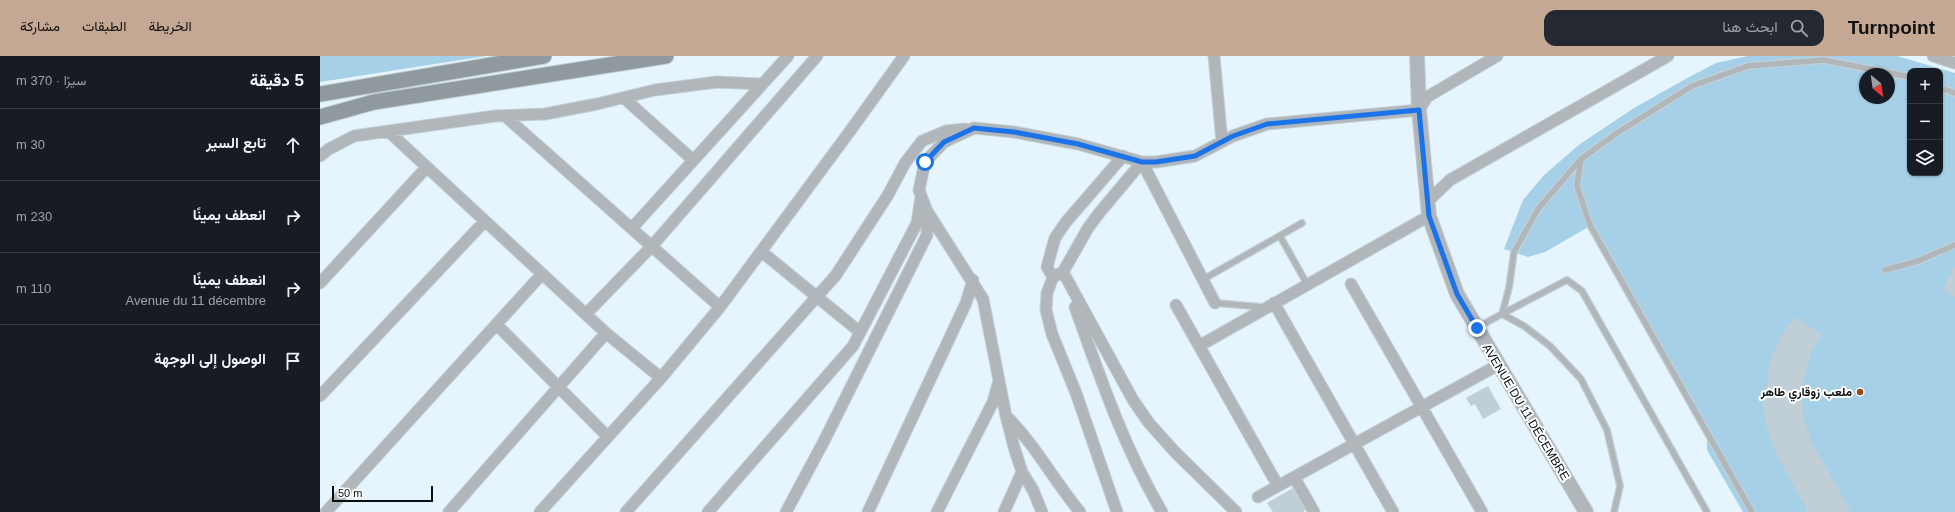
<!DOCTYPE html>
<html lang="ar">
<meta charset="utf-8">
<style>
body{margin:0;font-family:Arial,Vazirmatn,sans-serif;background:#242831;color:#f1f3f6;direction:rtl}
.controls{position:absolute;right:12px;top:12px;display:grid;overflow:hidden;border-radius:8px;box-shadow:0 1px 3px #0004}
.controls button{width:36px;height:36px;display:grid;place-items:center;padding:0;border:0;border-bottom:1px solid #363941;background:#171b24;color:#f1f3f6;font:20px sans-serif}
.compass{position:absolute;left:1539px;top:12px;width:36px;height:36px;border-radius:50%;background:#171b24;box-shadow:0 1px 3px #0004;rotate:151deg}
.scale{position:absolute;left:12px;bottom:10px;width:101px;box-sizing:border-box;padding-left:4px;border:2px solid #080d0f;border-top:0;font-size:11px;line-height:14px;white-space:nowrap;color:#080d0f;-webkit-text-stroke:3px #fff;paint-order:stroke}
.stop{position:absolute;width:12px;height:12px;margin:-9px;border:3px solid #1a73e8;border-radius:50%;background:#fff}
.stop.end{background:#1a73e8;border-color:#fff;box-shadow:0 1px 4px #0008}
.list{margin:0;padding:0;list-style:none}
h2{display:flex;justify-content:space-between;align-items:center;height:52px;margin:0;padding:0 16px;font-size:17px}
h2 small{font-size:13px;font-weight:400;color:#9ea1a6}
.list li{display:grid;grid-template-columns:26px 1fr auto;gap:12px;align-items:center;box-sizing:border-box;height:72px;padding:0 16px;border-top:1px solid #363941}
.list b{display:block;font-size:15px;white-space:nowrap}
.list p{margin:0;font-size:13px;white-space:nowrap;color:#9ea1a6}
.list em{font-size:13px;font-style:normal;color:#9ea1a6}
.icon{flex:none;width:22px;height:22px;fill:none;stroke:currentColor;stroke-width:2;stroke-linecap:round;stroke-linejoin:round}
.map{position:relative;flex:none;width:1635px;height:456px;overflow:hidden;direction:ltr}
header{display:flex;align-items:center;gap:24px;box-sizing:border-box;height:56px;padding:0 20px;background:#c5a894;color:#111}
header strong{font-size:19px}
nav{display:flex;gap:22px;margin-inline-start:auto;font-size:14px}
.search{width:280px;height:36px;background:#242831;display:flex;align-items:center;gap:10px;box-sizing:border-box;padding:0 14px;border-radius:12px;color:#9ea1a6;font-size:15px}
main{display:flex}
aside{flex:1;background:#171b24}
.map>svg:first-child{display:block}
.green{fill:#a5d0e7;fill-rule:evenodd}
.building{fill:#c0ced6}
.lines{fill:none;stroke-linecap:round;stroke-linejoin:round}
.service-casing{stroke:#c2d0d7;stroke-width:8}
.minor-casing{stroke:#c2d0d7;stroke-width:13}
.tertiary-casing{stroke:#c2d0d7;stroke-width:16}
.secondary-casing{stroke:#c2d0d7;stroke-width:17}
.service{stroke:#b0b6ba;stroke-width:5.5}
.minor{stroke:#b0b6ba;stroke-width:11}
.tertiary{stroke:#b0b6ba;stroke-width:14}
.secondary{stroke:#90999e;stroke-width:15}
.route{stroke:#1a73e8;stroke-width:5}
.poi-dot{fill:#8f4c1d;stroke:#fff;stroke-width:1.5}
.labels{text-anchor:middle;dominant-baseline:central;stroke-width:4;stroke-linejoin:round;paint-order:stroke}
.poi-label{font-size:12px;font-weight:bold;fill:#080d0f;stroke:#fff;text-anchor:end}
.street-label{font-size:12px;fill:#080d0f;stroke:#fff}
</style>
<header>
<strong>Turnpoint</strong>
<div class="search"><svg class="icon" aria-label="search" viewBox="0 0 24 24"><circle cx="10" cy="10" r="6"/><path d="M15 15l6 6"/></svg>ابحث هنا</div>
<nav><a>الخريطة</a><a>الطبقات</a><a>مشاركة</a></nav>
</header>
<main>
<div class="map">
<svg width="1635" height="456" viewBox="0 0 1635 456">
<rect width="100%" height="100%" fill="#e6f5fd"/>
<!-- green -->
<path class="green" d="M0 0H166L0 26Z
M1428 0H1577L1635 17V456H1423L1387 394V374L1272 169 1225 196 1208 201 1184 193 1203 144 1224 119 1260 88 1314 52 1369 21 1396 7ZM1590 15H1620V117H1590ZM1545 18H1569V42H1545Z"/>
<!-- building -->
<path class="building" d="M1635 211V241L1622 234Z
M1475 261 1502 278 1491 296 1482 330 1483 360 1491 385 1531 456H1488L1458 400 1448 377 1443 349 1451 302 1463 277Z
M1168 330 1181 353 1163 363 1155 348 1151 350 1146 342Z
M973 432 986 454 983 456H953L947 447Z"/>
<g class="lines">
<!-- service casing -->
<g class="service-casing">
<path id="service" d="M1620 32 1635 37
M1261 103 1257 130 1270 169 1432 456
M960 180 987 228
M1565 214 1598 205 1635 189
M882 224 982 167
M895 247 943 251
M1182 258 1247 224 1262 235 1387 456
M1182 258 1204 270 1230 290 1261 323 1287 374 1300 430 1294 456
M1158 271 1182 258 1189 232 1194 196 1218 153 1261 103 1297 77 1372 30 1428 10 1504 4 1590 21"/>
</g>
<!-- minor casing -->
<g class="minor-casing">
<path id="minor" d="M894 0 902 86
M1613 0 1635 7
M304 42 373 104
M185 60 400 251
M68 75 286 277 341 322
M0 100 9 93 34 80 175 60 225 58 277 48 335 34 397 26 441 28
M803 100 746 166 735 182 727 211 733 221 743 216 768 172 780 156 822 106 895 247
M1107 146 1130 124 1348 0
M312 172 468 0
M442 196 540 276
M743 216 813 344 829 367 855 396 916 456
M733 221 727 237 726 254 732 278 756 337 797 456
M0 227 107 111
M1031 228 1162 456
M954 247 1073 456
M856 249 958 430
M755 251C780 321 804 392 842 456
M266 258 332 190 497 0
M176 268 288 381
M879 290 1109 160
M0 340 165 165
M686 360C715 388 734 425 760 456
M974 421 994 456
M938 441 1178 309
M6 456 222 218
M129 456 286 277
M220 456 341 322 400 251 533 71 584 0
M306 456 516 219 568 139 585 107 602 85 626 75 645 73
M388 456 533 290 597 167 601 141
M466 456 504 385 607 179V155
M548 456 646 247 653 224
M617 456 673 346 678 328
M684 456 702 416
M722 456 713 434 702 416 694 391 686 360 663 243 607 155 599 134 605 106 624 86 654 72 694 76 758 88 822 106H836L875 100 913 80 947 68 1099 54 1107 41 1177 0"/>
</g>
<!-- tertiary casing -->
<g class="tertiary-casing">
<path id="tertiary" d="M1097 0 1099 54 1109 160 1137 238 1266 456"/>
</g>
<!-- secondary casing -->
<g class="secondary-casing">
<path id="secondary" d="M0 38 224 0
M0 61 54 46 346 0"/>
</g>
<!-- service -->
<use href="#service" class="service"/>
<!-- minor -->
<use href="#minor" class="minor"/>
<!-- tertiary -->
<use href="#tertiary" class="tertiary"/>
<!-- secondary -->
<use href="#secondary" class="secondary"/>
</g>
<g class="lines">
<!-- route -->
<path class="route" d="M605 106 624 86 654 72 694 76 758 88 822 106H836L875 100 913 80 947 68 1099 54 1109 160 1137 238 1157 272"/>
</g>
<!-- markers -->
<circle class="poi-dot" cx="1540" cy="336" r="4"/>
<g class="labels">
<!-- poi labels -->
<g class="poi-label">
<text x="1532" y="336">ملعب زوقاري طاهر</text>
</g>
<!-- street labels -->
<g class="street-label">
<text transform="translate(1206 356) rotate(59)">AVENUE DU 11 DÉCEMBRE</text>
</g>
</g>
</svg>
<div class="controls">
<button>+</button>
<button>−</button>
<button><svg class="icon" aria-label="layers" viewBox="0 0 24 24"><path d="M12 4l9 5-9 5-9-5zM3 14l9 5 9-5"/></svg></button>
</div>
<svg class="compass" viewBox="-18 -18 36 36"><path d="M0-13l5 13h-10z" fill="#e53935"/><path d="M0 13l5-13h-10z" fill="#9ea1a6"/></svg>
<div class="scale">50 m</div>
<div class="stop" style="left:605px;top:106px"></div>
<div class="stop end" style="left:1157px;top:272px"></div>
</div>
<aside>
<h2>5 دقيقة<small>سيرًا · 370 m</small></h2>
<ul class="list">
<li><svg class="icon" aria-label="ahead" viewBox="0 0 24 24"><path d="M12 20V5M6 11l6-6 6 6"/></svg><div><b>تابع السير</b></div><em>30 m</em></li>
<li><svg class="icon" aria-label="right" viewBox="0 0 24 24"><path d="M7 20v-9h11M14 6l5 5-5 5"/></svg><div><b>انعطف يمينًا</b></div><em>230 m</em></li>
<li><svg class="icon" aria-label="right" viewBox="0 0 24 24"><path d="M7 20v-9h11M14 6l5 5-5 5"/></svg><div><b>انعطف يمينًا</b><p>Avenue du 11 décembre</p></div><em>110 m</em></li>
<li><svg class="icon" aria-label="arrive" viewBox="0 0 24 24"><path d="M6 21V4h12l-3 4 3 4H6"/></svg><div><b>الوصول إلى الوجهة</b></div></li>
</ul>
</aside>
</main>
